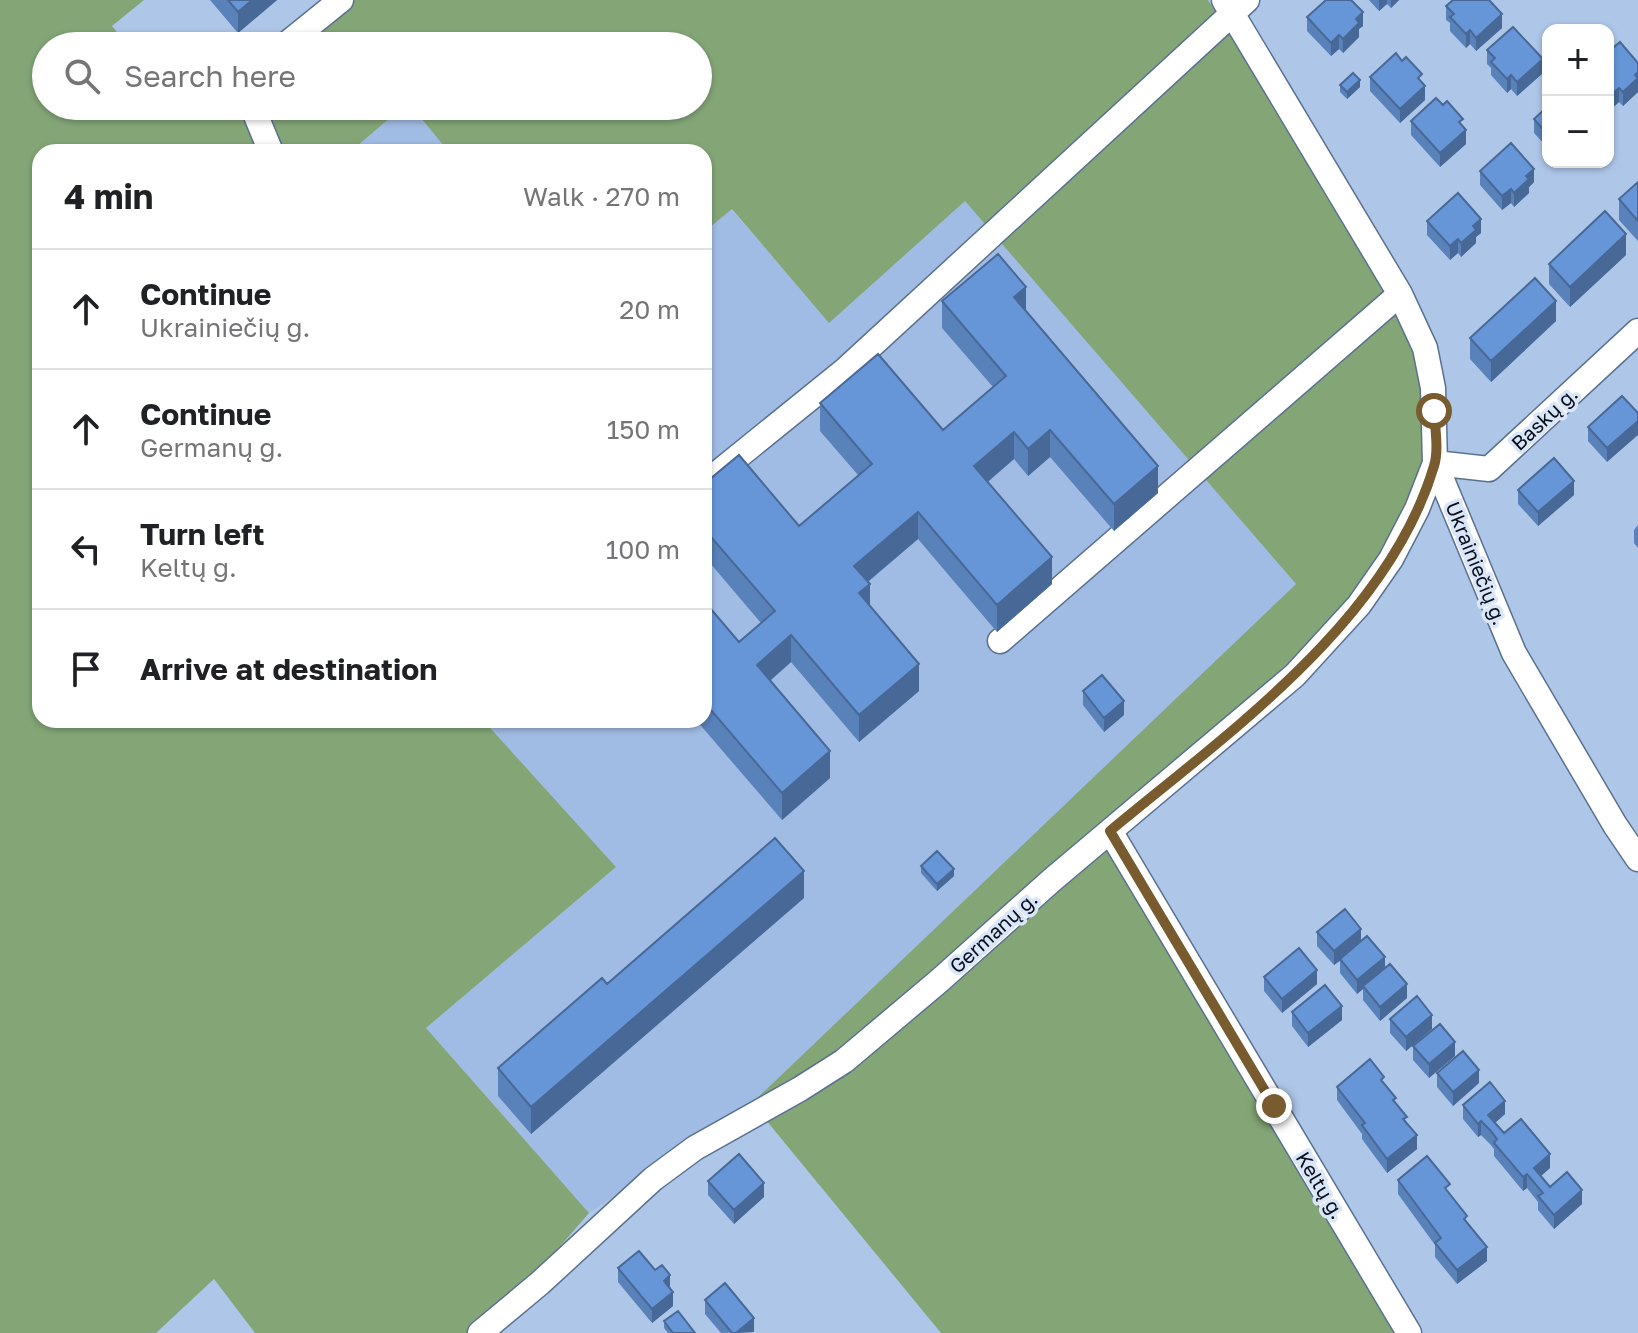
<!DOCTYPE html>
<meta charset="utf-8">
<style>
body{margin:0;font-family:"Golos Text",sans-serif;background:#f6f6f6;color:#202124}
.controls{position:absolute;right:24px;top:24px;display:grid;overflow:hidden;border-radius:16px;box-shadow:0 2px 6px #0004}
.controls button{width:72px;height:72px;display:grid;place-items:center;padding:0;border:0;border-bottom:2px solid #e0e0e0;background:#fff;color:#202124;font:40px sans-serif}
.stop{position:absolute;width:24px;height:24px;margin:-18px;border:6px solid #785b2e;border-radius:50%;background:#fff}
.stop.end{background:#785b2e;border-color:#fff;box-shadow:0 2px 8px #0008}
.list{margin:0;padding:0;list-style:none}
h2{display:flex;justify-content:space-between;align-items:center;height:104px;margin:0;padding:0 32px;font-size:34px}
h2 small{font-size:26px;font-weight:400;color:#757577}
.list li{display:grid;grid-template-columns:52px 1fr auto;gap:24px;align-items:center;box-sizing:border-box;height:120px;padding:0 32px;border-top:2px solid #e0e0e0}
.list b{display:block;font-size:30px;white-space:nowrap}
.list p{margin:0;font-size:26px;white-space:nowrap;color:#757577}
.list em{font-size:26px;font-style:normal;color:#757577}
.icon{flex:none;width:44px;height:44px;fill:none;stroke:currentColor;stroke-width:2;stroke-linecap:round;stroke-linejoin:round}
.map{position:relative;flex:none;width:1638px;height:1333px;overflow:hidden}
.search{position:absolute;background:#fff;box-shadow:0 2px 6px #0004;left:32px;top:32px;width:680px;height:88px;display:flex;align-items:center;gap:20px;box-sizing:border-box;padding:0 28px;border-radius:44px;color:#757577;font-size:30px}
.panel{position:absolute;background:#fff;box-shadow:0 2px 6px #0004;left:32px;top:144px;width:680px;height:584px;border-radius:24px}
.map>svg:first-child{display:block}
.built{fill:#a0bce4}
.green{fill:#84a677}
.lines{fill:none;stroke-linecap:round;stroke-linejoin:round}
.minor-casing{stroke:#5b7190;stroke-width:27}
.minor{stroke:#fff;stroke-width:24}
.wall{fill:#5981ba}
.shaded-wall{fill:#486997}
.building{fill:#6796d8;stroke:#486997;stroke-width:2}
.route{stroke:#785b2e;stroke-width:10}
.labels{text-anchor:middle;dominant-baseline:central;stroke-width:7;stroke-linejoin:round;paint-order:stroke}
.street-label{font-size:20px;fill:#070f1b;stroke:#dae6f8}
</style>
<div class="map">
<svg width="1638" height="1333" viewBox="0 0 1638 1333">
<rect width="100%" height="100%" fill="#aec6e8"/>
<!-- built -->
<path class="built" d="M404 106H411L449 152H350Z
M965 200 1296 584 752 1103 589 1213 426 1028 616 867 483 720H704V232L731 209 829 322Z"/>
<!-- green -->
<path class="green" d="M0 0H144L112 26 128 46H46V106H178L188 117 202 106H404L350 152H40V720H483L616 867 426 1028 589 1213 485 1333H255L214 1279 156 1333H0Z
M329 0H1208L1256 72 1408 332 1423 377V458L1413 491 1397 529 1365 580 1299 658 1104 822 1109 852 1394 1333H941L752 1103 1296 584 965 201 829 323 732 209 704 232V152H449L411 106H698V46H274Z"/>
<g class="lines">
<!-- minor casing -->
<g class="minor-casing">
<path id="minor" d="M1224 0 1400 294 1425 348 1433 388 1435 463 1514 653 1615 825 1638 859
M284 46 341 0
M252 106 271 152
M1435 463 1489 469 1638 331
M704 484 845 370 1247 0
M1000 641 1400 294
M1110 831 1409 1333
M480 1333 540 1283 653 1179 695 1148 800 1089 844 1061 939 981 1052 880 1295 675 1359 605 1391 559 1417 509 1435 463"/>
</g>
<!-- minor -->
<use href="#minor" class="minor"/>
</g>
<!-- wall -->
<path class="wall" d="M210 0H277L238 33Z
M1369 0H1399L1391 8 1387 4 1379 11Z
M1446 6 1502 28 1476 51 1470 44 1466 48 1450 31V23L1446 20Z
M1307 17 1363 26 1359 29V37L1343 53 1339 49 1331 56 1307 31Z
M1487 50 1543 73 1517 96 1511 89 1507 93 1491 75V68L1487 64Z
M1608 52 1638 63V92L1623 106 1619 102 1611 109 1608 106Z
M1402 61 1422 82 1425 100 1400 123 1370 91V77Z
M1340 85 1360 87 1347 99 1340 92Z
M1548 106V148L1534 133V119Z
M1411 121 1466 144 1440 167 1411 135Z
M1480 171 1534 182 1529 187V193L1514 207 1511 203 1502 210 1480 185Z
M1638 182V241L1619 220V199Z
M1427 221 1481 233 1476 237V243L1461 257 1458 253 1450 260 1427 235Z
M1626 255 1570 307 1549 284V264Z
M942 301 1026 310 1158 493 1114 531 1050 457 1028 476 1014 459 988 482 1052 584 997 632 918 539 868 582 870 606 919 691 859 742 791 662 770 681 830 778 782 820 696 720H704V601L739 642 761 623 704 556V484L799 526 858 475 820 431V403L943 430 993 387 942 328Z
M1556 321 1491 382 1470 359V338Z
M1622 396 1607 462 1588 441V427Z
M1518 490 1574 495 1538 526 1518 504Z
M1638 525V548L1634 543V530Z
M1083 691 1124 715 1104 732 1083 705Z
M921 866 954 876 937 891 921 873Z
M804 898 531 1134 498 1096V1068L607 984Z
M1317 932 1361 941 1385 968 1407 998 1380 1021 1363 1000V989L1357 994 1340 973V961L1334 965 1317 946Z
M1264 977 1317 984 1282 1013 1264 991Z
M1292 1012 1342 1020 1308 1047 1292 1026Z
M1390 1019 1432 1029 1406 1051 1390 1033Z
M1413 1046 1455 1056 1429 1078 1413 1060Z
M1437 1073 1479 1083 1453 1106 1437 1087Z
M1384 1084 1407 1123 1417 1149 1387 1173 1362 1139V1134L1337 1100V1087Z
M1463 1105 1505 1114 1495 1123 1504 1133 1550 1168 1541 1176 1550 1187 1582 1204 1554 1229 1538 1210V1202L1527 1188 1523 1191 1494 1156V1149L1490 1144 1481 1135 1478 1137 1463 1119Z
M1398 1180 1450 1194 1487 1261 1457 1284 1435 1257V1245L1398 1194Z
M708 1181 764 1197 734 1224 708 1195Z
M618 1268 670 1289 673 1306 652 1323 618 1282Z
M705 1300 754 1332 721 1333 705 1314Z
M664 1321 695 1333H668L664 1328Z"/>
<!-- shaded-wall -->
<path class="shaded-wall" d="M252 0H277L238 33V12Z
M1379 0H1387V4L1379 11Z
M1391 0H1399L1391 8Z
M1363 12V26L1359 29V37L1343 53V39L1356 19Z
M1502 14V28L1476 51V38Z
M1470 30V44L1466 48V34Z
M1339 35V49L1331 56V43Z
M1543 59V73L1517 96V82Z
M1638 72V92L1623 106V92Z
M1511 75V89L1507 93V79Z
M1360 80V87L1347 99V92Z
M1425 86V100L1400 123V109Z
M1619 88V102L1611 109V95Z
M1466 130V144L1440 167V153Z
M1534 169V182L1529 187V193L1514 207V193L1526 176Z
M1511 189V203L1502 210V196Z
M1481 219V233L1476 237V243L1461 257V243L1473 226Z
M1626 234V255L1570 307V287Z
M1458 239V253L1450 260V246Z
M1026 287V314L1014 297Z
M1556 301V321L1491 382V361Z
M1638 421V435L1607 462V448Z
M1050 430V457L1028 476V449Z
M1014 432V459L974 493V466Z
M1158 466V493L1114 531V504Z
M1574 481V495L1538 526V512Z
M918 512V539L854 593V566Z
M1052 557V584L997 632V605Z
M870 584V611L859 593Z
M791 635V662L757 692V665Z
M919 664V691L859 742V715Z
M1124 701V715L1104 732V718Z
M830 751V778L782 820V793Z
M954 869V876L937 891V884Z
M804 871V898L531 1134V1107Z
M1361 929V943L1334 965V951Z
M1385 957V971L1363 986V989L1357 994V980Z
M1317 970V984L1282 1013V999Z
M1407 984V998L1380 1021V1007Z
M1342 1006V1020L1308 1047V1033Z
M1432 1015V1029L1406 1051V1037Z
M1455 1042V1056L1429 1078V1064Z
M1479 1070V1083L1453 1106V1092Z
M1505 1101V1114L1488 1129V1115Z
M1481 1121V1135L1478 1137V1124Z
M1417 1135V1149L1387 1173V1159Z
M1550 1154V1168L1534 1182V1168Z
M1527 1174V1188L1523 1191V1177Z
M764 1183V1197L734 1224V1210Z
M1582 1190V1204L1554 1229V1215Z
M1487 1247V1261L1457 1284V1270Z
M670 1275V1289L664 1281Z
M673 1292V1306L652 1323V1309Z
M754 1318V1332L736 1333Z"/>
<!-- building -->
<path class="building" d="M228 0H252L238 12Z
M1326 0H1351L1363 12 1356 19 1359 23 1343 39 1339 35 1331 43 1307 17Z
M1453 0H1489L1502 14 1476 38 1470 30 1466 34 1450 17 1454 14 1446 6Z
M1513 27 1543 59 1517 82 1511 75 1507 79 1491 62 1495 58 1487 50Z
M1620 42 1638 63V72L1635 75 1638 78 1623 92 1619 88 1611 95 1608 92V52Z
M1396 53 1402 61 1406 57 1422 74 1418 78 1425 86 1400 109 1370 77Z
M1353 73 1360 80 1347 92 1340 85Z
M1436 98 1443 105 1447 101 1463 119 1459 122 1466 130 1440 153 1411 121Z
M1548 106V135L1534 119Z
M1511 143 1534 169 1526 176 1529 179 1514 193 1511 189 1502 196 1480 171Z
M1638 182V221L1619 199Z
M1458 193 1481 219 1473 226 1476 230 1461 243 1458 239 1450 246 1427 221Z
M1605 211 1626 234 1570 287 1549 264Z
M998 254 1026 287 1014 297 1158 466 1114 504 1050 430 1028 449 1014 432 974 466 1052 557 997 605 918 512 854 566 870 584 859 593 919 664 859 715 791 635 757 665 830 751 782 793 704 702V601L739 642 775 611 704 529V484L739 455 799 526 872 464 820 403 878 354 943 430 1006 376 942 301Z
M1535 278 1556 301 1491 361 1470 338Z
M1622 396 1638 413V421L1607 448 1588 427Z
M1554 458 1574 481 1538 512 1518 490Z
M1102 675 1124 701 1104 718 1083 691Z
M775 838 804 871 531 1107 498 1068 602 978 607 984Z
M937 851 954 869 937 884 921 866Z
M1345 909 1361 929 1334 951 1317 932Z
M1367 936 1385 957 1357 980 1340 959Z
M1299 948 1317 970 1282 999 1264 977Z
M1390 964 1407 984 1380 1007 1363 986Z
M1325 985 1342 1006 1308 1033 1292 1012Z
M1417 996 1432 1015 1406 1037 1390 1019Z
M1440 1024 1455 1042 1429 1064 1413 1046Z
M1463 1051 1479 1070 1453 1092 1437 1073Z
M1370 1059 1384 1077 1381 1080 1396 1098 1393 1100 1407 1117 1403 1119 1417 1135 1387 1159 1362 1125 1365 1123 1337 1087Z
M1490 1082 1505 1101 1488 1115 1504 1133 1521 1119 1550 1154 1534 1168 1550 1187 1567 1172 1582 1190 1554 1215 1538 1196 1543 1193 1527 1174 1523 1177 1494 1143 1497 1139 1490 1130 1481 1121 1478 1124 1463 1105Z
M739 1154 764 1183 734 1210 708 1181Z
M1427 1156 1450 1184 1445 1188 1467 1216 1464 1219 1487 1247 1457 1270 1435 1243 1441 1238 1398 1180Z
M639 1251 655 1270 662 1265 670 1275 664 1281 673 1292 652 1309 618 1268Z
M725 1283 754 1318 736 1333H732L705 1300Z
M678 1311 695 1333H673L664 1321Z"/>
<g class="lines">
<!-- route -->
<path class="route" d="M1274 1106 1110 831C1229 732 1388 621 1434 466 1439 450 1435 428 1434 411"/>
</g>
<g class="labels">
<!-- street labels -->
<g class="street-label">
<text transform="translate(1544 418) rotate(-43)">Baskų g.</text>
<text transform="translate(1477 563) rotate(68)">Ukrainiečių g.</text>
<text transform="translate(993 932) rotate(-42)">Germanų g.</text>
<text transform="translate(1321 1185) rotate(59)">Keltų g.</text>
</g>
</g>
</svg>
<div class="controls">
<button>+</button>
<button>−</button>
</div>
<div class="stop" style="left:1434px;top:411px"></div>
<div class="stop end" style="left:1274px;top:1106px"></div>
<div class="search"><svg class="icon" aria-label="search" viewBox="0 0 24 24"><circle cx="10" cy="10" r="6"/><path d="M15 15l6 6"/></svg>Search here</div>
<section class="panel">
<h2>4 min<small>Walk · 270 m</small></h2>
<ul class="list">
<li><svg class="icon" aria-label="ahead" viewBox="0 0 24 24"><path d="M12 20V5M6 11l6-6 6 6"/></svg><div><b>Continue</b><p>Ukrainiečių g.</p></div><em>20 m</em></li>
<li><svg class="icon" aria-label="ahead" viewBox="0 0 24 24"><path d="M12 20V5M6 11l6-6 6 6"/></svg><div><b>Continue</b><p>Germanų g.</p></div><em>150 m</em></li>
<li><svg class="icon" aria-label="left" viewBox="0 0 24 24"><path d="M17 20v-9H6M10 6l-5 5 5 5"/></svg><div><b>Turn left</b><p>Keltų g.</p></div><em>100 m</em></li>
<li><svg class="icon" aria-label="arrive" viewBox="0 0 24 24"><path d="M6 21V4h12l-3 4 3 4H6"/></svg><div><b>Arrive at destination</b></div></li>
</ul>
</section>
</div>
